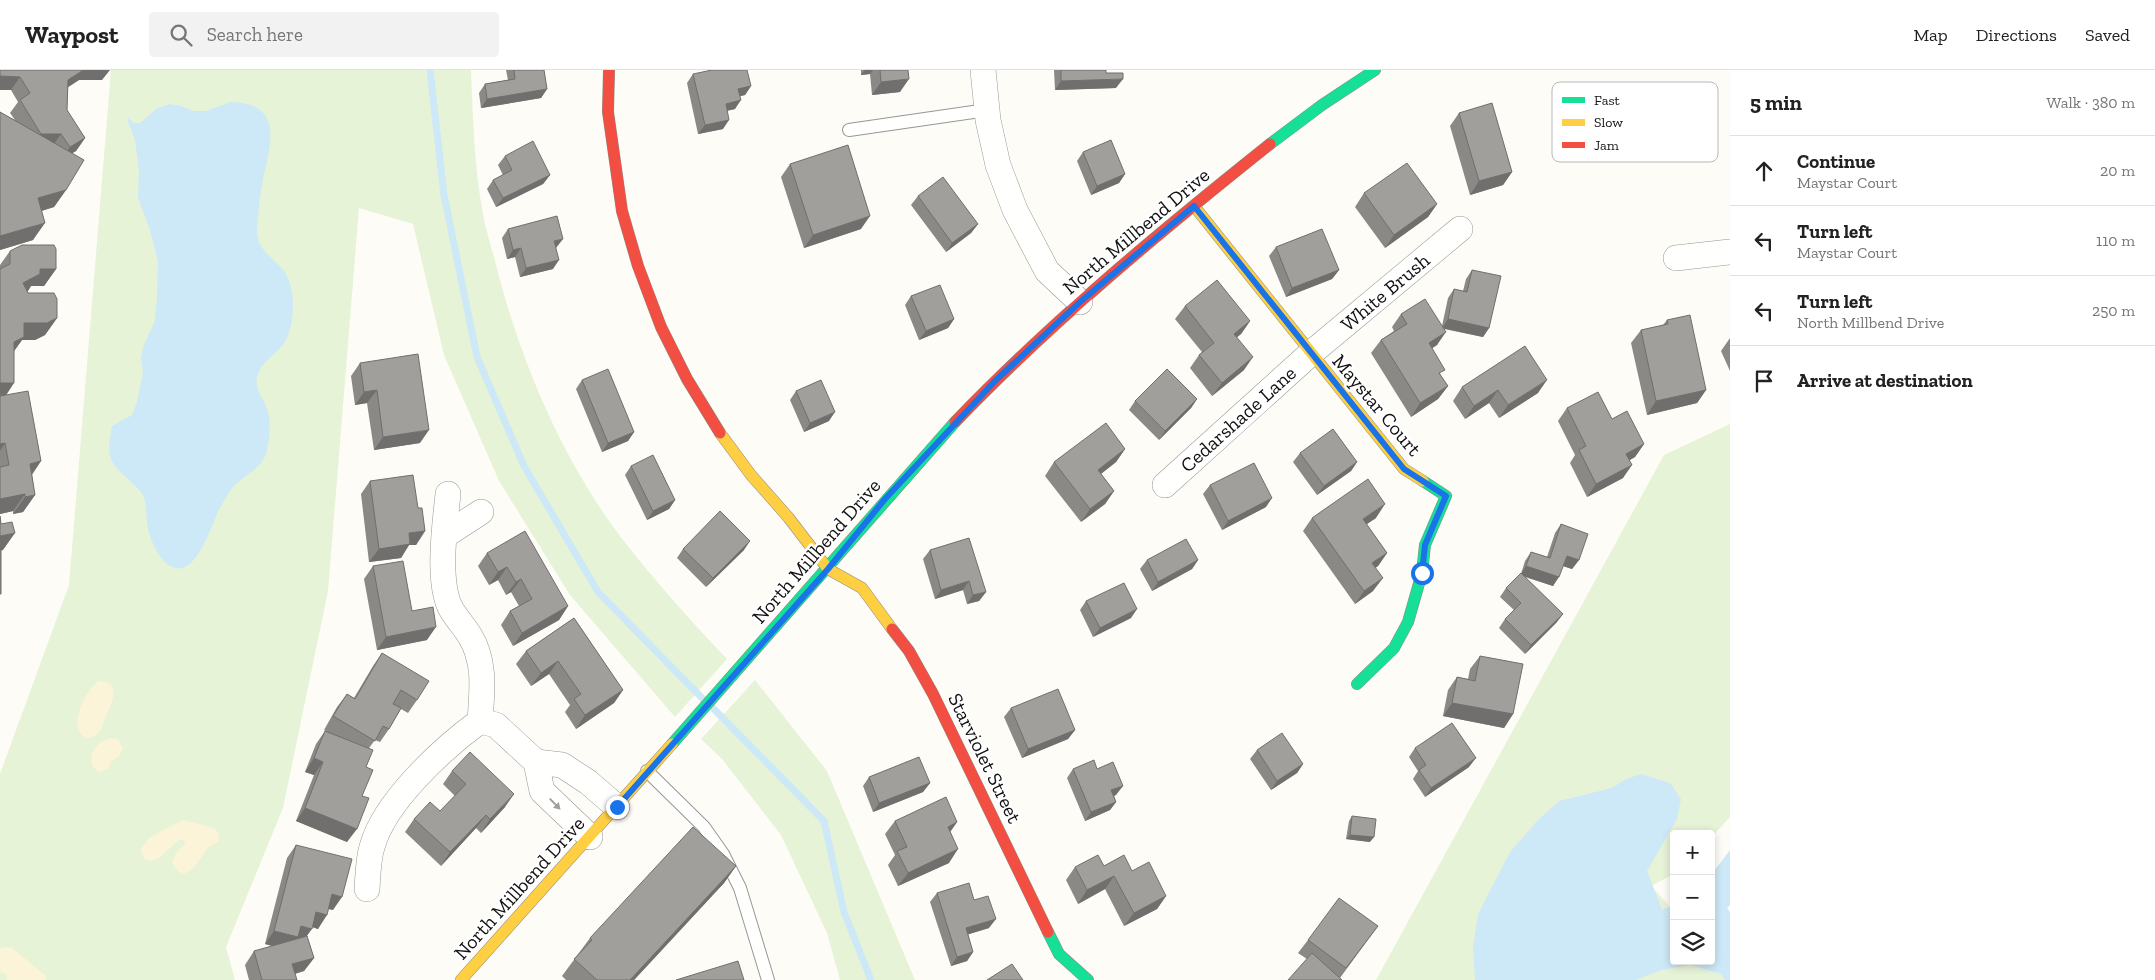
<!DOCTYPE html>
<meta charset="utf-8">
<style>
body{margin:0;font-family:"Zilla Slab",serif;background:#f2f2f2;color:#222}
.controls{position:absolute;right:15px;bottom:15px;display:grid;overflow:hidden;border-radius:5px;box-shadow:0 2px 8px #0003}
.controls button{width:45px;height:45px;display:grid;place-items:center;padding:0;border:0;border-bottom:1px solid #e0e0e0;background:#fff;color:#222;font:25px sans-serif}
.stop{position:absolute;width:15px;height:15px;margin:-11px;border:4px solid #1a73e8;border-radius:50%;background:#fff}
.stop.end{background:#1a73e8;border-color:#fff;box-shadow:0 1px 5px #0008}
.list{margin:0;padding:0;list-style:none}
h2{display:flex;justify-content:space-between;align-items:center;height:65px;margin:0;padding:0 20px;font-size:21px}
h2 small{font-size:16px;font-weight:400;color:#767676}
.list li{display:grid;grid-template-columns:32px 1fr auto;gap:15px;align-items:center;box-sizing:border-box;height:70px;padding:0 20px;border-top:1px solid #e0e0e0}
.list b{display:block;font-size:19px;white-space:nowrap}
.list p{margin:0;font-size:16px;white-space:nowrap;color:#767676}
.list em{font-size:16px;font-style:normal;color:#767676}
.icon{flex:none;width:28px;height:28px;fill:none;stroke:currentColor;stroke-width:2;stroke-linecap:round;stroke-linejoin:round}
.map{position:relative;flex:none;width:1730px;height:910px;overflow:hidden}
header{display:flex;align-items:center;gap:30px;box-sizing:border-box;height:70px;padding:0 25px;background:#fff;border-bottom:1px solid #e0e0e0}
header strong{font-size:24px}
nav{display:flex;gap:28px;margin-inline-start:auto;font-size:18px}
.search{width:350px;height:45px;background:#f2f2f2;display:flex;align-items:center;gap:12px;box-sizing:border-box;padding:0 18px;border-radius:5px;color:#767676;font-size:19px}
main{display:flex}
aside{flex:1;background:#fff}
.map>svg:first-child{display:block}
.green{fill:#e7f3d7}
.sand{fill:#fcf4d9}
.water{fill:#cde8f7}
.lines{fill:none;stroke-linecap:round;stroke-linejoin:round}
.stream{stroke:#cde8f7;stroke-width:7}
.lane-casing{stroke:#979795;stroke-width:14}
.street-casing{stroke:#979795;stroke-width:26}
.fast-casing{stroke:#8e8d8b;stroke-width:12}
.slow-casing{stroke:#8e8d8b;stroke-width:12}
.jam-casing{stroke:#8e8d8b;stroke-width:12}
.lane{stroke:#fffffe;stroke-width:12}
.street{stroke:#fffffe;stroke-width:25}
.fast{stroke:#16e098;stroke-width:11}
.slow{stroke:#ffcf43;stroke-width:11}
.jam{stroke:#f24e42;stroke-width:11}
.wall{fill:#8a8986}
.shaded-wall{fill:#716f6d}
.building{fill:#a19f9c;stroke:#716f6d}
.oneway{fill:#a0a09f}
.route{stroke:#1a73e8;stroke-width:6}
.labels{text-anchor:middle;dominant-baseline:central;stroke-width:5;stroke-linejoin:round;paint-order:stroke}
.street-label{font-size:20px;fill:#111;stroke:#fff}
.key{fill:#fff;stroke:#b8b8b8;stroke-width:1}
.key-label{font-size:14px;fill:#111}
</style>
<header>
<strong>Waypost</strong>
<div class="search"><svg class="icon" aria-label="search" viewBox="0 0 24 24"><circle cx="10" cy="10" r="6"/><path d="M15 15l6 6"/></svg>Search here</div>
<nav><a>Map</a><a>Directions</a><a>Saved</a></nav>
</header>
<main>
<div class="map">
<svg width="1730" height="910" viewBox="0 0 1730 910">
<rect width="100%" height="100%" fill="#fdfcf7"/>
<!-- green -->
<path class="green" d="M111 0H471C473 48 474 96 483 144 486 160 491 176 495 191 519 287 560 386 620 466 653 509 690 550 727 589L675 647 570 525 499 411 444 285 413 154 359 138 328 521 283 738 226 877 235 910H0V704L69 515Z
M1730 354V747L1711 768V764H1674V804L1651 816 1674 841V891H1711L1730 910H1376L1664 385Z
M755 610 827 701 915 910H840L827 863 781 765 722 689 701 669Z"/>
<!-- sand -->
<path class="sand" d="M99 611C122 612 112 634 106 645 102 656 101 666 88 668 65 660 85 620 99 611Z
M109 668 118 669 123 679 119 686 111 692 108 699 99 702 92 695 91 684 98 674Z
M183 750 214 758 219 764V770C215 775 209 775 206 780 198 792 184 818 172 792L176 783 185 774 186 772 181 769C168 775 161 796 144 789L141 779 150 767Z
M7 877 12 878 45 905 46 910H7L6 904 0 902V878Z"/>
<!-- water -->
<path class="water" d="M230 32C284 33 271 72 263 109 260 125 258 142 257 158 256 180 272 186 284 201 293 214 294 233 292 248 291 257 288 269 282 276 274 286 262 291 258 304 253 319 263 326 267 339 271 351 270 367 267 380 263 400 241 405 230 421 226 428 220 436 217 444 210 459 193 516 166 493 156 484 148 465 147 452 146 444 147 434 143 426 141 421 136 416 131 412 109 391 106 389 112 356L132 345 137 332 143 302 141 288 143 277 155 251 157 229 158 191 150 160 138 128 139 100 135 70 128 52V48L134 53H140L156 39 170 34 181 36 194 41H206Z
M1641 704 1670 713 1681 729 1677 749 1647 801 1662 839 1674 837V891H1711V805L1730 780V835L1727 838 1730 842V910H1725L1721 904 1690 895 1661 900 1636 910H1475L1473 878 1478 844 1510 782 1538 750 1559 731 1612 718 1626 709Z"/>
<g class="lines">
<!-- stream -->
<path class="stream" d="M430 0 444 125 477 287 524 396 598 522 704 630
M712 637 824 751 844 842 871 910"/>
<!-- lane casing -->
<g class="lane-casing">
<path id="lane" d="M849 60 987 40
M647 701 704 757 723 784 740 818 768 910"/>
</g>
<!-- street casing -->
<g class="street-casing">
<path id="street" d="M983 0 988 50 998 95 1015 140 1047 201 1080 232
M1676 188 1730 182
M1165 415 1310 284 1460 159
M448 424C445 453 437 510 450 537 455 547 464 556 470 566 486 592 482 622 480 651
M444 466 481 442
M536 692 542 721 590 767
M367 819C368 806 368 790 372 777 384 732 443 678 480 651L496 655 536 692 562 695 588 712 617 737"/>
</g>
<!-- fast casing -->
<g class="fast-casing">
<path id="fast" d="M1270 74 1322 35 1375 0
M1357 614 1394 578 1408 552 1422 503 1425 475 1446 426 1423 411
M672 674 955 352
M1048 862 1059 884 1088 910"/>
</g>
<!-- slow casing -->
<g class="slow-casing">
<path id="slow" d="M1194 136 1404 399 1423 411
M720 363 751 405 788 447 828 499 862 518 892 559
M461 910 672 674"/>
</g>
<!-- jam casing -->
<g class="jam-casing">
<path id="jam" d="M609 0 608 42 622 141 638 196 661 257 687 309 720 363
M955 352C1052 251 1161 161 1270 74
M892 559 909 581 933 624 1048 862"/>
</g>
<!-- lane -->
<use href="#lane" class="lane"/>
<!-- street -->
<use href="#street" class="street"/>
<!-- fast -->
<use href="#fast" class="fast"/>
<!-- slow -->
<use href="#slow" class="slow"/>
<!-- jam -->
<use href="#jam" class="jam"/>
</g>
<!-- wall -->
<path class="wall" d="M0 0 102 10H79L68 17 67 40 85 68 76 81 72 83 66 120 54 137 42 141 33 170 0 180V42L15 50 10 43 18 32 11 20H0Z
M506 0H544L547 19 541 28 481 38 479 23 485 14 508 10Z
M861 0H908L900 22 872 25 870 4 861 5Z
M1054 0H1106V3L1116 18 1055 20Z
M693 4 751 16 745 25 740 26 735 39 727 41 723 59 698 64 687 13Z
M1459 43 1512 102 1503 115 1470 125 1450 56Z
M1083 82 1125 104 1119 113 1091 125 1077 91Z
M505 86 550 105 543 114 496 137 487 119 493 110 503 105 498 95Z
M790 94 861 159 804 178 781 107Z
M1364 123 1437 134 1428 147 1385 178 1355 137Z
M918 126 978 154 971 163 946 182 911 135Z
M508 159 556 178 553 199 520 207 515 187 507 189 502 168Z
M1276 177 1339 200 1332 209 1286 227 1269 186Z
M10 181 56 199 44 216H31L27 222 28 223 57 248 45 265 35 270H22L14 281 6 325 41 391 32 405 35 425 23 442 13 444V441L0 444V195Z
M1472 200 1489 258 1483 267 1444 259 1437 275 1432 278 1441 306 1448 316 1438 329 1411 347 1371 283 1381 270 1394 261 1392 257 1401 244 1442 256 1448 228 1454 219 1463 221 1466 209Z
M911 226 954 249 948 258 919 270 905 235Z
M1185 236 1250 251 1241 264 1237 267 1244 300 1212 326 1190 298 1199 285 1202 282 1175 249Z
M1667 250 1706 320 1697 333 1647 345 1631 273 1641 260 1663 255Z
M1730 268V301L1721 281Z
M360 293 420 373 374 380 367 333 355 335 351 306Z
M582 310 634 362 628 371 602 382 576 319Z
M1462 317 1538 323 1499 348 1489 333 1465 349 1453 331Z
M796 321 829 351 804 362 790 330Z
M1197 329 1191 338 1159 370 1129 340 1135 331Z
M1567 338 1612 349 1644 374 1635 387 1630 390 1623 408 1587 427 1570 393 1575 385 1558 351Z
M1125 379 1116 392 1101 404 1114 421 1105 434 1081 452 1045 406 1054 392Z
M1300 383 1357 392 1351 401 1317 425 1293 392Z
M631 396 675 430 669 439 647 450 625 405Z
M370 411 418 438 425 461 416 475H409L401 488 369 492 361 424Z
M1210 415 1266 437 1222 460 1203 424Z
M1312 448H1376L1366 454 1387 483 1378 496 1375 498 1373 521 1355 534 1303 461Z
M1561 454 1579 490 1572 499 1563 496 1553 516 1525 507 1563 544 1556 553 1525 584 1499 558 1505 549 1514 540 1500 527 1506 518 1521 504 1525 491 1531 482 1547 487 1555 463Z
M683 479 744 480 706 517 677 488Z
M930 480 986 522 979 531 967 534 963 520 935 529 923 489Z
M487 483 568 536 559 550 513 576 501 555 510 541 519 536 511 522 506 525 498 510 489 515 478 496Z
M1147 490H1198L1192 499 1152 521 1140 499Z
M373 496 412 541 427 570 377 580 364 509Z
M1086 531 1131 548 1093 567 1080 540Z
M574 548 623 620 614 633 576 659 565 642 570 635 549 604 531 616 516 594 526 581Z
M382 583 417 630 408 643 401 639 389 659 380 672 375 670 369 678 362 726 347 772 296 751 314 705 305 702 316 674 325 661 328 662 324 660 337 637 347 624 354 628 373 596Z
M1480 586 1513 644 1504 658 1443 646 1448 620 1457 607 1468 609 1470 599Z
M1011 638 1075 660 1068 669 1022 688 1004 647Z
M1415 678 1469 697 1425 727 1413 709 1418 701 1409 687Z
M1257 680 1303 694 1297 703 1271 720 1250 689Z
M1073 699H1097L1116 725 1114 726 1116 732 1110 740 1085 751 1067 708Z
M452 701 505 737 481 763 476 758 441 796 405 762 414 749 440 741 455 726 443 714Z
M869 707 930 713 923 722 873 742 863 716Z
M1352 746 1370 772 1346 769 1349 751Z
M895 751 957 752 950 762 949 793 898 816 888 795 895 785 885 764Z
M296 775 333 840 328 839 318 859 312 857 307 866 314 888 304 901 295 904 297 910H249L245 895 254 881 272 876 265 874 287 788Z
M736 796 724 813 634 910H566L562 906 590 868Z
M1104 796 1132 801 1166 826 1157 839 1124 856 1105 819 1078 834 1066 810 1075 797Z
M937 823 974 830 989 858 968 864 973 882 967 891 951 896 930 832Z
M1378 856 1340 908 1307 889 1298 883 1308 870Z"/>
<!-- shaded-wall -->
<path class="shaded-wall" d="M83 0H110L102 10H79L59 23 68 10Z
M865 0H873L870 4 861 5Z
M0 6 20 7 11 20H0Z
M909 9 900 22 872 25 881 12Z
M1123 9 1116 18 1055 20 1061 11Z
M751 16 745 25 732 28 738 19Z
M547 19 541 28 481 38 487 29Z
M741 30 735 39 719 42 726 34Z
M729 50 723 59 698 64 705 55Z
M41 64H61L52 77H32Z
M85 68 76 81 61 90 70 77Z
M1512 102 1503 115 1470 125 1479 111Z
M1125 104 1119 113 1091 125 1097 116Z
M550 105 543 114 496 137 503 128Z
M66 120 54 137 26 145 38 128Z
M1437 134 1428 147 1385 178 1394 165Z
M870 146 861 159 804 178 813 165Z
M45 153 33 170 0 180V166Z
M978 154 971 163 946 182 952 173Z
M563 169 556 178 554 171Z
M521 178 515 187 507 189 513 180Z
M559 190 553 199 520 207 526 198Z
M40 199H56L44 216H31L28 221 11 230 23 213Z
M1339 200 1332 209 1286 227 1292 218Z
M57 248 45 265 35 270H22L12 284 2 289 24 253Z
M954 249 948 258 919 270 926 261Z
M1448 249 1489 258 1483 267 1442 258Z
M1250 251 1241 264 1225 277 1234 264Z
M1446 262 1437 275 1420 286 1429 273Z
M1253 287 1244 300 1212 326 1222 313Z
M1547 310 1538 323 1499 348 1508 335Z
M0 313H14L3 330H0Z
M1448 316 1438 329 1411 347 1420 333Z
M377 320 367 333 355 335 364 322Z
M1498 320 1489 333 1465 349 1474 336Z
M1706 320 1697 333 1647 345 1656 331Z
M1197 329 1191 338 1159 370 1165 361Z
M835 342 829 351 804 362 810 353Z
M429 360 420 373 374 380 383 367Z
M634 362 628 371 602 382 608 373Z
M5 373 0 381V374Z
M1644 374 1635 387 1617 397 1626 384Z
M1125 379 1116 392 1089 413 1098 400Z
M41 391 29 408 30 394Z
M1357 392 1351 401 1317 425 1324 416Z
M1632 395 1623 408 1587 427 1596 414Z
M1114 421 1105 434 1081 452 1090 439Z
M25 424 13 441 0 444V429Z
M35 425 23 442 13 444 25 427Z
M1272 428 1266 437 1222 460 1228 451Z
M675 430 669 439 647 450 653 441Z
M1385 434 1376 448 1354 463 1363 449Z
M425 461 416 475H409L401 488 369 492 379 479 409 463Z
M15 463 3 480 0 481V466Z
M750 471 744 480 706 517 713 508Z
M1387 483 1378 496 1363 507 1372 493Z
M1567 486 1579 490 1572 499 1560 495Z
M1198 490 1192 499 1152 521 1158 512Z
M1526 496 1559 507 1553 516 1520 505Z
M507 497 498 510 489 515 498 502Z
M1383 508 1373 521 1355 534 1364 521Z
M521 509 511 522 506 525 516 512Z
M969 511 963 520 935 529 941 520Z
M986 522 979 531 967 534 973 525Z
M568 536 559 550 513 576 522 563Z
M1137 539 1131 548 1093 567 1100 558Z
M1563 544 1556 553 1525 584 1531 575Z
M436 557 427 570 377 580 386 567Z
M558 591 549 604 531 616 541 603Z
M623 620 614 633 576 659 585 645Z
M1452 633 1513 644 1504 658 1443 646Z
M1075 660 1068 669 1022 688 1028 679Z
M314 688 323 692 314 705 305 702Z
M1476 688 1469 697 1425 727 1431 718Z
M1303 694 1297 703 1271 720 1277 711Z
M930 713 923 722 873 742 879 733Z
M1123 716 1116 725 1105 729 1111 720Z
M514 724 505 737 481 763 490 749Z
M1116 732 1110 740 1085 751 1091 742Z
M305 738 357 759 347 772 296 751Z
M486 745 476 758 441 796 450 782Z
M957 752 948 765V757Z
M1350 765 1374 767 1370 772 1346 769Z
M958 779 949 793 898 816 908 803Z
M736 796 724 813 634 910H630Z
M1114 806 1105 819 1078 834 1087 820Z
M332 824 342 827 333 840 323 837Z
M1166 826 1157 839 1124 856 1134 843Z
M316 842 327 845 318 859 307 855Z
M996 849 989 858 960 867 966 858Z
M301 856 312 859 302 872 289 880 265 874 274 861Z
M973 882 967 891 951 896 957 887Z
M314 888 304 901 283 907 292 894Z"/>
<!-- building -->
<path class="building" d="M0 0H83L68 10 67 40 85 68 70 77 61 64H41L20 30 30 23 20 7 0 6Z
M514 0H544L547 19 487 29 485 14 515 9Z
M712 0H747L751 16 738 19 741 30 726 34 729 50 705 55 693 4Z
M880 0H908L909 9 881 12Z
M1061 0H1106V3H1123V9L1061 11Z
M1492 33 1512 102 1479 111 1459 43Z
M0 42 84 90 66 120 38 128 45 153 0 166Z
M1111 70 1125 104 1097 116 1083 82Z
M533 71 550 105 503 128 493 110 512 100 505 86Z
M848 75 870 146 813 165 790 94Z
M1407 93 1437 134 1394 165 1364 123Z
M943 107 978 154 952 173 918 126Z
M557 146 563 169 554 171 559 190 526 198 521 178 513 180 508 159Z
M1322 159 1339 200 1292 218 1276 177Z
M22 175H54L56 179V199H40V204L23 213 28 223H54L57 229V248L47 253H24V267L14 272V313H0V199L10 194V181Z
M1472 200 1501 206 1489 258 1448 249 1454 219 1467 222Z
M1217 210 1250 251 1234 264 1253 287 1222 313 1199 285 1214 273 1185 236Z
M940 215 954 249 926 261 911 226Z
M1425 229 1446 262 1429 273 1445 300 1439 303 1448 316 1420 333 1381 270 1407 254 1401 244Z
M1690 245 1706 320 1656 331 1641 260 1668 254 1667 250Z
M1525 276 1547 310 1508 335 1498 320 1474 336 1462 317Z
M418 284 429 360 383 367 377 320 364 322 360 293Z
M608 299 634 362 608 373 582 310Z
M1167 299 1197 329 1165 361 1135 331Z
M821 310 835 342 810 353 796 321Z
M28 321 41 391 30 394 35 425 25 427V424L0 429V397L9 395 5 373 0 374V326Z
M1598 322 1612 349 1627 341 1644 374 1626 384 1632 395 1596 414 1579 380 1586 376 1567 338Z
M1106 353 1125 379 1098 400 1114 421 1090 439 1054 392Z
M1333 359 1357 392 1324 416 1300 383Z
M653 385 675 430 653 441 631 396Z
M1254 393 1272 428 1228 451 1210 415Z
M413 405 418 438H422L425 461 409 463 410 474 379 479 370 411Z
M1368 409 1385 434 1363 449 1387 483 1372 493 1383 508 1364 521 1312 448Z
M720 441 750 471 713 508 683 479Z
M0 446 1 454 12 452 15 463 0 466Z
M1561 454 1588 464 1579 490 1567 486 1559 507 1526 496 1531 482 1550 488Z
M525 461 568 536 522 563 510 541 532 529 521 509 516 512 507 497 498 502 487 483Z
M969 468 986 522 973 525 969 511 941 520 930 480Z
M1186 469 1198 490 1158 512 1147 490Z
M0 480H1V524H0Z
M403 491 412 541 433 537 436 557 386 567 373 496Z
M1521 503 1563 544 1531 575 1505 549 1521 533 1506 518Z
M1124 513 1137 539 1100 558 1086 531Z
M574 548 623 620 585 645 574 629 581 624 558 591 541 603 526 581Z
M382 583 429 611 417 630 401 620 393 634 401 638 389 659 383 656 375 671 333 646 347 624 355 629Z
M1480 586 1523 594 1513 644 1452 633 1457 607 1475 611Z
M1058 619 1075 660 1028 679 1011 638Z
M1452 653 1476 688 1431 718 1419 700 1426 695 1415 678Z
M325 661 373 680 366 697 373 700 362 726 369 728 357 759 305 738 323 692 314 688Z
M1282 663 1303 694 1277 711 1257 680Z
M470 682 514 724 490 749 486 745 450 782 414 749 430 732 440 741 466 714 452 701Z
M919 687 930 713 879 733 869 707Z
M1094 690 1097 699 1113 692 1123 716 1111 720 1116 732 1091 742 1073 699Z
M946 727 957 752 948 757 958 779 908 803 897 781 907 777 895 751Z
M1352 746 1376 749 1374 767 1350 765Z
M693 757 736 796 630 910H597L574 889 592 870 590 868Z
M296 775 352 789 342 827 332 824 327 845 316 842 312 859 301 856 298 867 274 861Z
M1098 785 1104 796 1124 785 1132 801 1149 792 1166 826 1134 843 1114 806 1087 820 1075 797Z
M969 813 974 830 988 826 996 849 966 858 973 882 957 887 937 823Z
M1339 828 1378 856 1346 898 1308 870Z
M307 866 314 888 292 894 297 910H262L254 881Z
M1312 883 1342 910H1288Z
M738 891 744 910H676Z
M1012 894 1023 910H987Z"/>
<!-- one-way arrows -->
<defs><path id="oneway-solid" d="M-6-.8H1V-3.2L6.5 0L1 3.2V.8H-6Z" transform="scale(1.25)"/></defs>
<use class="oneway" href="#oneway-solid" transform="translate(555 734) rotate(46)"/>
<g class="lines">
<!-- route -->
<path class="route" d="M617 737 828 499 885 429 995 311 1080 232 1194 136 1404 399 1446 426 1425 475 1422 503"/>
</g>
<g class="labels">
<!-- street labels -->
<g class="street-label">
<text transform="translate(1136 161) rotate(-40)">North Millbend Drive</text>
<text transform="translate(1385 222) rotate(-40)">White Brush</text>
<text transform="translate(1377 335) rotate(50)">Maystar Court</text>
<text transform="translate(1238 349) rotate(-42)">Cedarshade Lane</text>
<text transform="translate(816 481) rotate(-49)">North Millbend Drive</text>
<text transform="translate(985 688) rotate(64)">Starviolet Street</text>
<text transform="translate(519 818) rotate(-48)">North Millbend Drive</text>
</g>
</g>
<!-- legend -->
<rect x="1552" y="12" width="166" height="80" rx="8" class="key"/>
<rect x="1562" y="27" width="23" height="6" fill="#16e098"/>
<rect x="1562" y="49" width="23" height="7" fill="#ffcf43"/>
<rect x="1562" y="72" width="23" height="6" fill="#f24e42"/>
<g class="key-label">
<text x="1594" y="35">Fast</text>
<text x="1594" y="57">Slow</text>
<text x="1594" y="80">Jam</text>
</g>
</svg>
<div class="controls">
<button>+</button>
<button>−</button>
<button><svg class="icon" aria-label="layers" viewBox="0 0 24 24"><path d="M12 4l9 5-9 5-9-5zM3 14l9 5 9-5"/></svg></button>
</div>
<div class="stop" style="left:1422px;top:503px"></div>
<div class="stop end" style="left:617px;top:737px"></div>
</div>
<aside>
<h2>5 min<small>Walk · 380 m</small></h2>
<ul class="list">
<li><svg class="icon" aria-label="ahead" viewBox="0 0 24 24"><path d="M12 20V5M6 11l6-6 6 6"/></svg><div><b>Continue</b><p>Maystar Court</p></div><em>20 m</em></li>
<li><svg class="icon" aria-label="left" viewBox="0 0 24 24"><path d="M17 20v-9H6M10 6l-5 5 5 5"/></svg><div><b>Turn left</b><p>Maystar Court</p></div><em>110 m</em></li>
<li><svg class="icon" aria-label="left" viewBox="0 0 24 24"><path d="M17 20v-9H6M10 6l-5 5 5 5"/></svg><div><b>Turn left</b><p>North Millbend Drive</p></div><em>250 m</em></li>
<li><svg class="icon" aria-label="arrive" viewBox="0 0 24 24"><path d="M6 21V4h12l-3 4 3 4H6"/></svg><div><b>Arrive at destination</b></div></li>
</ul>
</aside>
</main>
